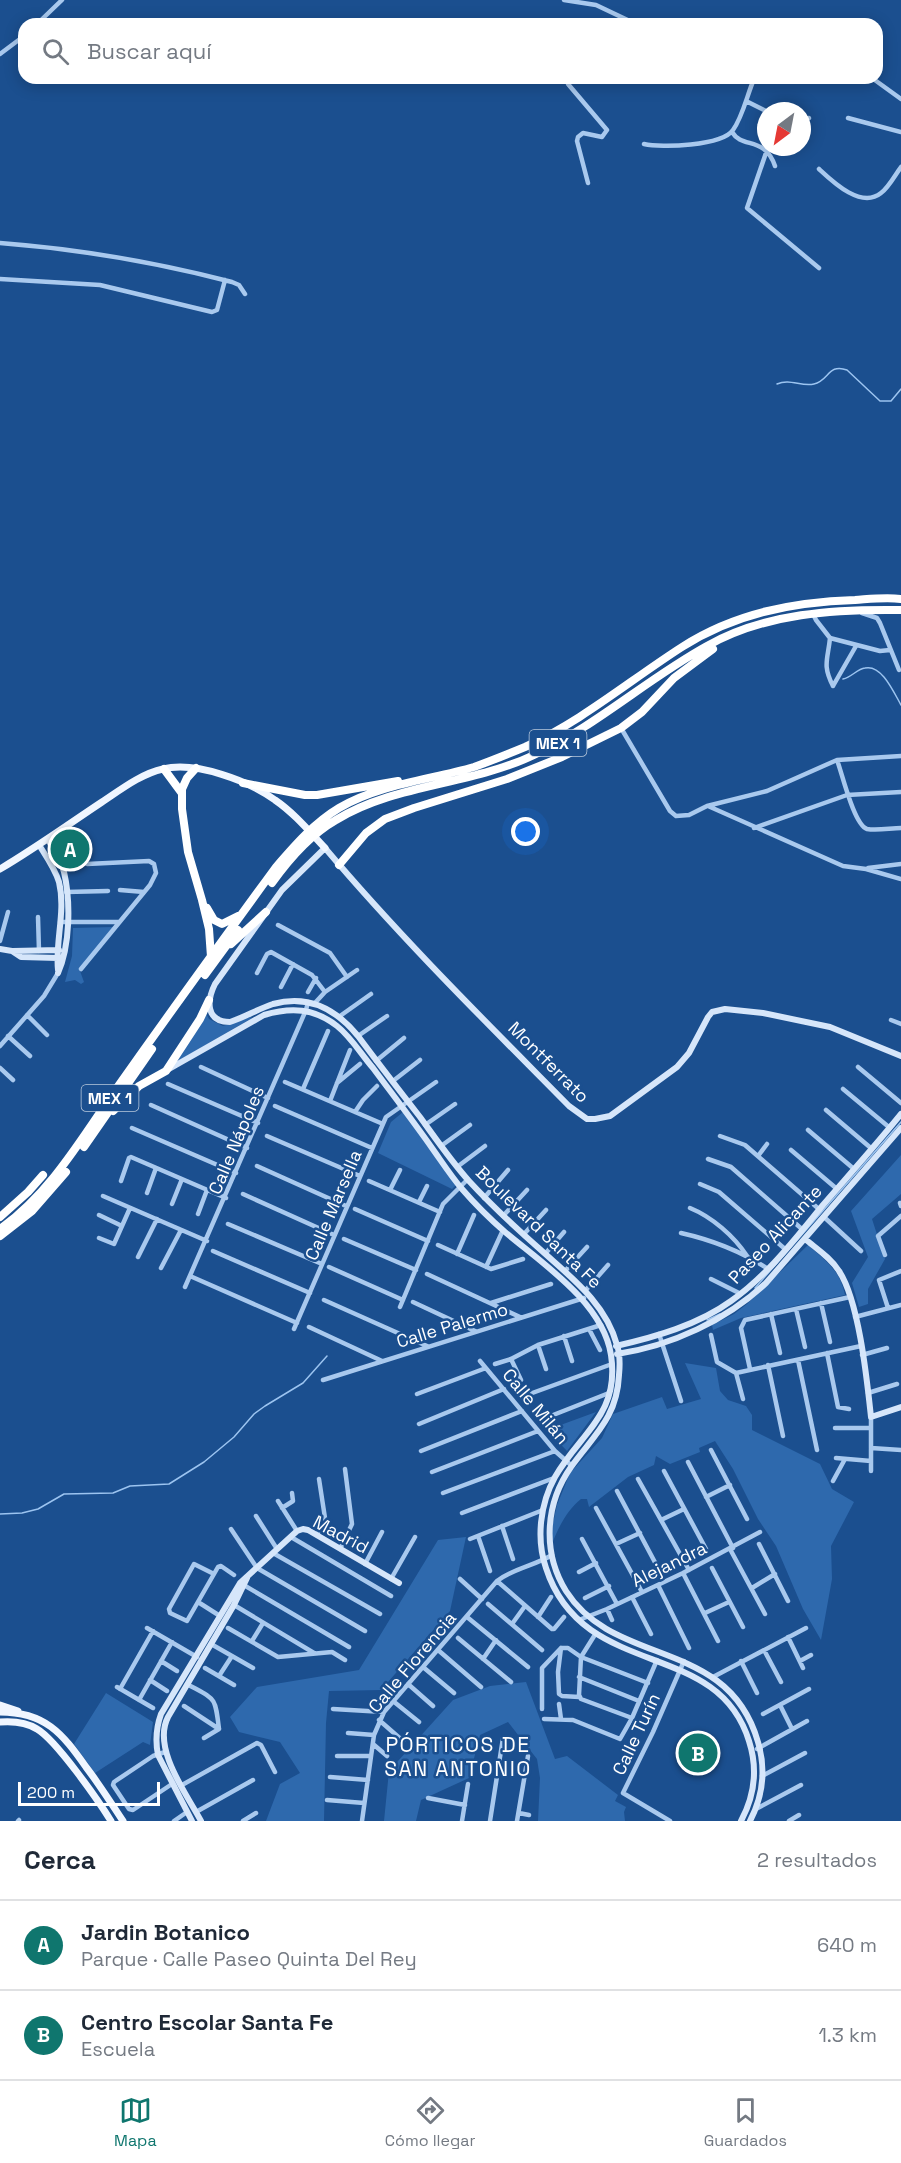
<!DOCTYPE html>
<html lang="es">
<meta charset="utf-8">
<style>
body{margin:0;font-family:"Space Grotesk",sans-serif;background:#f6f6f7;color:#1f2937}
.compass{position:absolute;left:757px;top:102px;width:54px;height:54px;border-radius:50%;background:#fff;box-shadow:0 3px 15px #0003;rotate:212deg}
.scale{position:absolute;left:18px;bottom:15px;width:142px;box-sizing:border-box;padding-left:6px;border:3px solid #fff;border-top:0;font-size:16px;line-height:21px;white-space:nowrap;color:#fff;-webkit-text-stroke:4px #1b4f8f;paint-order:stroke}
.you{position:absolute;left:526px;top:832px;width:21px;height:21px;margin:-15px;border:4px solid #fff;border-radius:50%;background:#1a73e8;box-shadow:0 0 0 9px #1a73e833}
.badge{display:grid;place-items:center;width:39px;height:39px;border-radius:50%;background:#0f766e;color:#fff;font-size:20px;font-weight:700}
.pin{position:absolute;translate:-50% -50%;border:3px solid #fff;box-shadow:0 2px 6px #0006}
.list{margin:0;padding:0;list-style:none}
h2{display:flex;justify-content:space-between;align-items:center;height:78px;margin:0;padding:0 24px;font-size:26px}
h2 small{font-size:20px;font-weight:400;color:#747a83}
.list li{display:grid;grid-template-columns:39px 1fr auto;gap:18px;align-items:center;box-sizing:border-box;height:90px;padding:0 24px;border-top:2px solid #e0e1e3}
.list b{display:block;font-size:22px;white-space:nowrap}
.list p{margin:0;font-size:20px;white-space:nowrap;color:#747a83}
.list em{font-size:20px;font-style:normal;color:#747a83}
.icon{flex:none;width:33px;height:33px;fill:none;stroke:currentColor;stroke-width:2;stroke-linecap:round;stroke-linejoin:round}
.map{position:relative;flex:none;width:901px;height:1821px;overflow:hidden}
.search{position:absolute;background:#fff;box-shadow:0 3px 15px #0003;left:18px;right:18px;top:18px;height:66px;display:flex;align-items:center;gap:15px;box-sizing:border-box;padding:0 21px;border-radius:18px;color:#747a83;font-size:22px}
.sheet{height:258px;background:#fff}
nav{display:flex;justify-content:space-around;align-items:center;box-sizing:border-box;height:84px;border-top:2px solid #e0e1e3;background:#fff;font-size:16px;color:#747a83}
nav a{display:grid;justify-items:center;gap:3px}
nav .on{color:#0f766e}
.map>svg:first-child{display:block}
.green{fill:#2e69ad}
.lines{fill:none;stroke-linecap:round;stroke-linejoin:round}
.stream{stroke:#9cc4f0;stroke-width:1.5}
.street{stroke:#a9c9ee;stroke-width:4.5}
.secondary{stroke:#d6e6fa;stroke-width:6}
.primary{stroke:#f0f6ff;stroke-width:7}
.highway{stroke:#fff;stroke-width:8}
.labels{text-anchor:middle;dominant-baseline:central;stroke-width:5;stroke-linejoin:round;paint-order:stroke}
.shield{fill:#1b4f8f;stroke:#bbcadd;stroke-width:1.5}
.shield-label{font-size:16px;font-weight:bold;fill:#fff}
.street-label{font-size:18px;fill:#fff;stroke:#1b4f8f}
.quarter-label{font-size:21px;letter-spacing:1.5px;fill:#fff;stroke:#1b4f8f}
</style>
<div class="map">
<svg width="901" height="1821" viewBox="0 0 901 1821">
<rect width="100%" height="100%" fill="#1b4f8f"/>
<!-- green -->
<path class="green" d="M58 839 85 841 74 858 62 854 56 843Z
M113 927 81 968 80 971 84 982 81 984 75 980 65 982 72 956 73 928Z
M206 1013 209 1019 223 1026 250 1017 252 1018 173 1064Z
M403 1112 457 1184 452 1189 378 1153 391 1122Z
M901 1155V1194L872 1219 885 1259 868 1289V1304L859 1307 852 1283 868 1257 851 1211Z
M808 1245C826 1261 840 1270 845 1295L741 1318 713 1330 712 1325 734 1314 747 1304Z
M685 1363 716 1368 720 1391 728 1400 746 1406 752 1415V1430L820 1464 832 1489 854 1502 831 1546 832 1579 821 1640 803 1609 776 1546 758 1519 733 1469 715 1441 699 1448 700 1452 670 1464 656 1456 654 1465 628 1477 589 1507 587 1499H581C567 1510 558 1528 552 1544L553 1523 557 1505 570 1473 602 1438 613 1414 662 1397 667 1409 701 1399Z
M596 1412 567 1451 547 1430Z
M466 1537 450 1611 381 1690 329 1691 326 1723 324 1821H266L280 1784 300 1773 280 1742 239 1732 230 1717 257 1687 359 1670 438 1540Z
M526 1682 555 1759 567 1756 618 1795 615 1801 626 1807 624 1812 625 1821H538L540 1778 537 1759 508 1722 480 1735 469 1778 421 1800 416 1821H384L389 1771 453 1700 490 1686Z
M106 1693 153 1722 150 1745 143 1742 95 1773 74 1744Z"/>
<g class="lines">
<!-- stream -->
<path class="stream" d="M777 384C790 378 801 387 814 384 829 381 828 363 847 370L880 401H891L901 389
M843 679C852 677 857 669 865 668 882 664 894 693 901 705
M755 1288 901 1122
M707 1320 720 1314
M0 1514 22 1513 38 1509 64 1494 113 1493 130 1486 169 1484 204 1462 234 1437 254 1414 265 1406 303 1383 327 1356"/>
<!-- street -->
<path class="street" d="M564 0 596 5 636 24
M37 24 62 0
M0 54 24 36
M567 78 568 84 607 130 602 137 583 133 578 137 577 141 588 183
M872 78 901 99
M746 101 766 111
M848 118 901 132
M802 120 809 118
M732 132C742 149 765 136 775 166
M644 144C661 148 722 146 733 130 743 116 747 95 754 79
M767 150 747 208 819 268
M819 169C833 182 861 209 881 193 889 187 895 175 901 167
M0 243C79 249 155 262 232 282L239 285 245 294
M0 279 100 285 212 312 217 310 225 280
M862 613 877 618 880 623 899 670
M813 614 816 620 830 638C828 659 822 665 833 686
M830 638 880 651 890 650
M833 686 856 646
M621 728 670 811 676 816 689 815 707 806 767 791 837 760 901 756
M837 760C842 773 854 825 867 829 877 831 891 828 901 828
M708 806 843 866 866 869 901 879
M754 828 847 795 901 792
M868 868 901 864
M120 890 144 892
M66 892 108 891
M38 917 39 951
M60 922H118
M278 925 330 953 347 977
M0 941 8 912
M81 969 150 885 156 873 154 864 149 861 87 864
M257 973 267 954 271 952 312 975 325 992
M281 987 293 964
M308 992 316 978
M314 1004 325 992 357 970
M27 1015 47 1035
M340 1016 371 994
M891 1020 901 1024
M8 1036 30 1056
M358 1036 387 1016
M0 1046 44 996 58 973
M376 1061 404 1038
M201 1067 268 1098
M858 1067 901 1103
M0 1068 13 1080
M393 1081 420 1060
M285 1082 383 1124
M337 1083 360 1064
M168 1084 258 1123
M303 1089 328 1031
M843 1089 890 1128
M330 1101 350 1050
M151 1105 247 1148
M275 1106 372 1148
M826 1110 872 1149
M355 1112 363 1100 377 1086
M425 1125 455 1104
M132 1128 236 1173
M808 1130 854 1169
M267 1136 360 1176
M720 1136 745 1145 820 1210
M441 1146 470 1125
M791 1150 837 1189
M758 1156 767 1144
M708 1159 731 1167 803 1230
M257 1166 346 1206
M457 1167 485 1146
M121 1181 129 1158 131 1157 226 1198
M369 1181 440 1212
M700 1184 719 1192 785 1249
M390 1190 400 1170
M147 1193 156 1168
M243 1194 334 1235
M103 1196 207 1241
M484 1198 508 1170
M419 1202 427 1186
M900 1203 901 1206
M172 1204 182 1179
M690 1208C712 1217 734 1236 747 1256
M355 1209 428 1241
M198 1214 207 1190
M99 1215 122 1226
M503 1216 527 1190
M824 1217 861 1251
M228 1224 322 1264
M681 1233C712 1240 741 1251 768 1269
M524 1234 546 1210
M99 1238 114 1244 130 1208
M344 1239 416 1270
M438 1245 491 1269 523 1259
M213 1251 310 1293
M457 1254 474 1215
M545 1254 564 1232
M885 1255 878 1236 901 1216
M138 1257 157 1219
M329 1267 403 1300
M486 1267 503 1230
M161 1268 181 1230
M565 1271 587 1247
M427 1274 520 1317
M190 1276 297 1323
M711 1279 741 1294
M185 1287 306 1010 308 1002
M585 1291 608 1265
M324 1300 427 1346
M413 1302 475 1331
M491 1303 551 1284
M821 1303 830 1342
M400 1307 443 1204 467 1180
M888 1308 879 1280 901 1271
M796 1309 805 1347
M771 1314 780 1353
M855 1317 901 1305
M309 1327 382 1361
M294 1329 386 1117 436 1082
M589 1329 600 1350
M659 1334 681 1401
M711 1335 717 1362 736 1373 743 1399
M564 1336 572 1361
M538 1345 546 1369
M827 1353 838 1407 849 1409
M862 1355 887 1348
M511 1359 521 1380
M798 1360 817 1450
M480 1361 555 1451 572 1466
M495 1364 511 1359 538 1345 601 1325
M768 1365 783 1436
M750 1369 741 1328 745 1320 850 1297
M736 1373 861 1346
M323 1380 584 1298
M868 1393 897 1384
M417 1394 486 1368
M524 1396 612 1364
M543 1419 609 1393
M419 1424 504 1389
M835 1428H871
M871 1448 901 1450
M711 1450 747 1519
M421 1451 522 1411
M836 1458 871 1461
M688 1462 733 1548
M664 1471 706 1549
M871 1471V1417
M432 1472 538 1431
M638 1479 689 1570
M833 1481 845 1459
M617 1491 658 1568
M443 1493 555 1451
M706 1497 730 1485
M278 1501 297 1531
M282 1508 293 1501 292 1493
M596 1508 642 1592
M462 1513 554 1478
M256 1516 277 1549
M661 1520 684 1509
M502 1526 513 1559
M231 1529 257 1568 365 1631
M317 1535 325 1518 319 1479
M478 1536 490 1571
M291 1537 391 1596
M470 1539 543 1510
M582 1539 617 1604
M616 1544 640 1533
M759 1544 788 1601
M340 1549 352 1524 345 1469
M730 1549 765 1614
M273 1553 380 1614
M365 1564 382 1532
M712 1568 743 1627
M579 1572 596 1563
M683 1573 718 1641
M214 1574 194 1564 169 1609 170 1613 187 1621 218 1567 221 1566 234 1575
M391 1579 415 1537
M460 1579 482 1599
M497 1581 552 1629H554L564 1617
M242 1584 349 1647
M658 1585 689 1648
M752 1588 775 1574
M632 1597 651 1634
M585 1598 609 1586
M198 1602 220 1616
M488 1604 542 1650
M234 1605 314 1653
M607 1609 612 1620
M705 1613 729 1602
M467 1617 528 1667
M538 1617 551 1597
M579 1620 607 1609 683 1573 760 1532
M512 1624 525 1606
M147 1628 197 1657
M228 1628 278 1657 332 1652 345 1660
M596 1633 581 1657 579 1695 581 1699 632 1718 657 1660
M788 1637 803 1668
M458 1638 511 1682
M252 1641 263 1623
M211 1644 253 1668
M561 1648H568L581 1657 648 1683
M561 1648 558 1672 559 1694 562 1696 579 1697
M438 1650 481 1687
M764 1650 781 1682
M483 1659 496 1640
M161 1661 177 1671
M741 1661 757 1693
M800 1661 811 1655
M423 1667 454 1693
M205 1668 234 1685
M219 1676 232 1656
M579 1677 639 1701
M713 1677 806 1628
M150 1680 167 1691
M187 1684C216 1700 215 1696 219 1729L204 1738
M408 1684 433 1706
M117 1687 153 1708
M120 1689 153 1631
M139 1700 172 1642
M393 1701 419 1722
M559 1704 561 1719
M780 1705 792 1729
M184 1706 219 1729
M333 1709 384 1712
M542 1709V1668L561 1648
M763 1714 809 1689
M544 1719 573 1720 620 1739 632 1718
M379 1720 403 1741
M348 1733 374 1735
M373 1744 387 1756
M757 1749 807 1721
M165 1752 153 1756 114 1782 113 1785 129 1809 133 1810 172 1784
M337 1756H371
M762 1776 805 1753
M330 1777 368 1780
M182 1785 257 1743 261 1745 275 1772
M428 1798 465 1805
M327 1800 364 1803
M756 1809 801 1785
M196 1812 253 1780
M519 1813 529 1815
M18 1821 19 1820
M174 1821 187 1812
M243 1821 256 1813
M362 1821 374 1735 384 1712 497 1581C514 1568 534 1566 552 1555
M462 1821 468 1784
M490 1821 503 1738
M517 1821 528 1756
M670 1821 623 1793 653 1732 684 1661
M789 1821 799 1815"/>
<!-- secondary -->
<path class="secondary" d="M48 839C53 850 61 861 64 872 71 902 70 946 58 973
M39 845C46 856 55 869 59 882 66 911 55 942 58 970
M0 949 12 951 21 957 58 958
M13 951 59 950
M169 1069 264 1015C291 1007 314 1008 337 1026 351 1037 361 1054 373 1068 393 1095 413 1121 432 1148 442 1162 451 1176 462 1189 475 1204 490 1219 505 1232 543 1264 603 1303 611 1355 620 1415 580 1433 555 1477 540 1504 536 1539 546 1568 554 1593 570 1615 591 1630 647 1669 725 1664 749 1741 758 1769 755 1795 741 1821
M805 1239C817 1249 831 1258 839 1271 859 1301 867 1380 871 1417L901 1407
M616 1346C655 1337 698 1325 731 1301 767 1276 795 1239 823 1205 849 1175 876 1145 901 1114
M617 1354C671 1346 727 1320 766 1283L901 1128
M192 1821 158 1755C155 1740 156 1728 161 1714L240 1583 297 1531 303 1529 308 1530 399 1583
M201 1821C186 1793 152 1748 168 1717L234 1605 247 1578
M750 1821C763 1796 766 1769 758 1742 728 1637 615 1668 566 1591 542 1552 545 1504 571 1467 594 1435 617 1418 619 1375 620 1365 620 1354 617 1345 606 1304 572 1278 542 1251 517 1229 492 1206 469 1181 451 1161 436 1139 420 1117 399 1090 378 1063 358 1036 336 1009 309 994 273 1004 258 1009 245 1017 230 1022 205 1022 207 1000 215 984L282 890 325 848C401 938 486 1022 569 1106L587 1119H595L610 1116 677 1067 689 1053 708 1017 712 1012 725 1009 763 1013 830 1027 901 1056"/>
<!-- primary -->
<path class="primary" d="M0 869C34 849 66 826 99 804 119 791 140 774 163 769 196 761 249 781 275 800 294 813 309 831 325 848
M0 1705 18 1711
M0 1712C45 1712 62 1733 86 1767 99 1784 111 1803 123 1821
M0 1722C13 1721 26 1722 37 1729 56 1740 98 1800 111 1821"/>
<!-- highway -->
<path class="highway" d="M196 768 187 778 182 789V809L188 852 202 900 209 929 211 957
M164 769 181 792
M243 783 305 795H317L398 781
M339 865 366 833 385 819 414 808 507 779 562 757 621 728 642 712 674 678 713 649
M272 883C289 859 310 835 336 820 394 784 471 785 534 755 596 726 647 679 707 646 765 613 835 609 901 610
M207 908 214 920 222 924 238 916
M231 944 266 912
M205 975 238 930
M113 1111 139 1086 166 1071 200 1019 209 1000
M84 1147 152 1049
M0 1217 28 1192 43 1175
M0 1229C53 1191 84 1134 121 1082 172 1010 224 938 276 867 295 845 314 823 339 808 380 784 429 780 474 767 491 761 508 754 525 747 582 721 629 681 682 647 735 613 794 602 855 600 870 599 886 597 901 599
M0 1236 32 1211 66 1172"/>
</g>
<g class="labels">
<!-- shield labels -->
<g class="shield">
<rect x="529.5" y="730" width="57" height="26" rx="4.5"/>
<rect x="81.5" y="1085" width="57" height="26" rx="4.5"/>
</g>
<g class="shield-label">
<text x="558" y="743">MEX 1</text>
<text x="110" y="1098">MEX 1</text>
</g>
<!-- street labels -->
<g class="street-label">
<text transform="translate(549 1062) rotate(45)">Montferrato</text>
<text transform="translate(236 1140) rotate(-67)">Calle Nápoles</text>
<text transform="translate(333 1205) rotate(-67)">Calle Marsella</text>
<text transform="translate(539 1227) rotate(44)">Boulevard Santa Fe</text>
<text transform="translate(775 1234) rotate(-47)">Paseo Alicante</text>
<text transform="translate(452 1325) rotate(-17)">Calle Palermo</text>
<text transform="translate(536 1406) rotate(50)">Calle Milán</text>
<text transform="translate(341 1534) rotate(28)">Madrid</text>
<text transform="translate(669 1564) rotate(-26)">Alejandra</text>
<text transform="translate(412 1662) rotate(-50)">Calle Florencia</text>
<text transform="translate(636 1734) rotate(-65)">Calle Turín</text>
</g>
<!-- quarter labels -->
<g class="quarter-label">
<text x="458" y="1744">PÓRTICOS DE<tspan x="458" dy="24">SAN ANTONIO</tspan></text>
</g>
</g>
</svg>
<svg class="compass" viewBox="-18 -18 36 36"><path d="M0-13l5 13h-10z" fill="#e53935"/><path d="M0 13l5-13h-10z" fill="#747a83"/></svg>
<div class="scale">200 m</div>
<div class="you"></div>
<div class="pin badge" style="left:70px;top:849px">A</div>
<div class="pin badge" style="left:698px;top:1753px">B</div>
<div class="search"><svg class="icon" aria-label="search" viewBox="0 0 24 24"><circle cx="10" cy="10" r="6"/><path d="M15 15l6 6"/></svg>Buscar aquí</div>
</div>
<section class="sheet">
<h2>Cerca<small>2 resultados</small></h2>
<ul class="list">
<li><span class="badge">A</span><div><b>Jardin Botanico</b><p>Parque · Calle Paseo Quinta Del Rey</p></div><em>640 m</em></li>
<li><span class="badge">B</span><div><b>Centro Escolar Santa Fe</b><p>Escuela</p></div><em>1.3 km</em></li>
</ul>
</section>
<nav>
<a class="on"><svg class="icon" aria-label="map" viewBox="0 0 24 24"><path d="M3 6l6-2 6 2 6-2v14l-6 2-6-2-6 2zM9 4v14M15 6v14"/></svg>Mapa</a>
<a><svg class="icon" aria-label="directions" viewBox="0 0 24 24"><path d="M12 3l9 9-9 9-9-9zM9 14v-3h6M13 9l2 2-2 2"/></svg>Cómo llegar</a>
<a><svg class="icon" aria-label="saved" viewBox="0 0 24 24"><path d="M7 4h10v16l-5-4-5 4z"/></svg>Guardados</a>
</nav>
